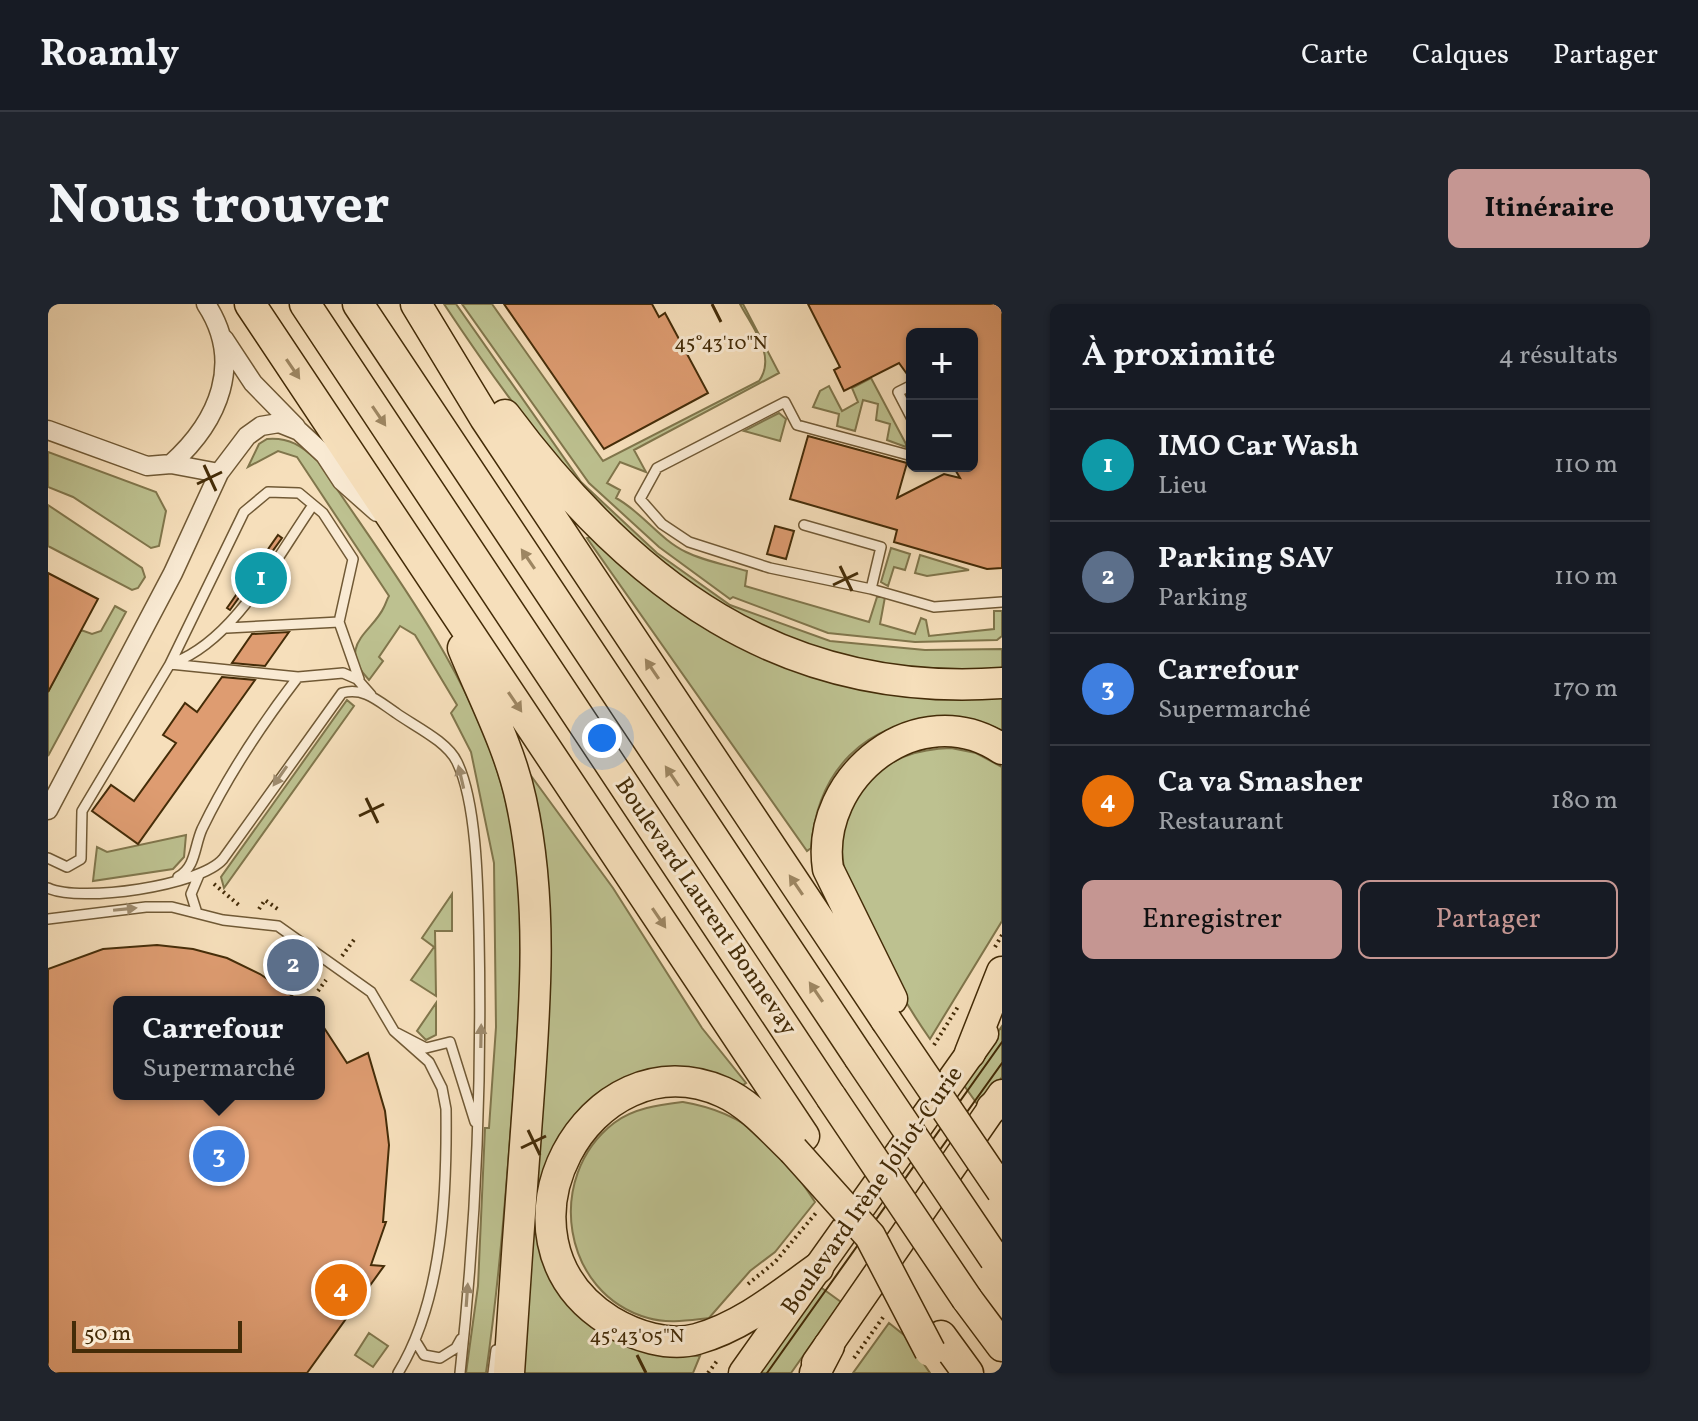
<!DOCTYPE html>
<html lang="fr">
<meta charset="utf-8">
<style>
body{margin:0;font-family:Vollkorn,serif;background:#20242c;color:#f1f3f6}
.controls{position:absolute;right:24px;top:24px;display:grid;overflow:hidden;border-radius:12px;box-shadow:0 2px 6px #0004}
.controls button{width:72px;height:72px;display:grid;place-items:center;padding:0;border:0;border-bottom:2px solid #363941;background:#171b24;color:#f1f3f6;font:40px sans-serif}
.scale{position:absolute;left:24px;bottom:20px;width:170px;box-sizing:border-box;padding-left:8px;border:4px solid #442c08;border-top:0;font-size:22px;line-height:28px;white-space:nowrap;color:#442c08;-webkit-text-stroke:6px #f9ead3;paint-order:stroke}
.you{position:absolute;left:554px;top:434px;width:28px;height:28px;margin:-20px;border:6px solid #fff;border-radius:50%;background:#1a73e8;box-shadow:0 0 0 12px #1a73e833}
.badge{display:grid;place-items:center;width:52px;height:52px;border-radius:50%;background:#c59692;color:#fff;font-size:26px;font-weight:700}
.pin{position:absolute;translate:-50% -50%;border:4px solid #fff;box-shadow:0 2px 8px #0006}
.popup{position:absolute;left:65px;top:692px;width:212px;height:104px;box-sizing:border-box;display:grid;place-content:center;border-radius:12px;background:#171b24;filter:drop-shadow(0 2px 6px #0005);font-size:26px;white-space:nowrap;color:#9ea1a6}
.popup b{font-size:30px;color:#f1f3f6}
.popup::after{content:'';position:absolute;left:50%;top:100%;margin-left:-16px;border:16px solid transparent;border-top-color:#171b24}
.list{margin:0;padding:0;list-style:none}
h2{display:flex;justify-content:space-between;align-items:center;height:104px;margin:0;padding:0 32px;font-size:34px}
h2 small{font-size:26px;font-weight:400;color:#9ea1a6}
.list li{display:grid;grid-template-columns:52px 1fr auto;gap:24px;align-items:center;box-sizing:border-box;height:112px;padding:0 32px;border-top:2px solid #363941}
.list b{display:block;font-size:30px;white-space:nowrap}
.list p{margin:0;font-size:26px;white-space:nowrap;color:#9ea1a6}
.list em{font-size:26px;font-style:normal;color:#9ea1a6}
.actions{display:flex;gap:16px;padding:24px 32px}
.actions a{flex:1;padding:18px 0;border:2px solid #c59692;border-radius:12px;text-align:center;font-size:28px;color:#c59692}
.actions .main{background:#c59692;color:#111}
.map{position:relative;flex:none;width:954px;height:1069px;overflow:hidden;border-radius:12px}
header{display:flex;align-items:center;gap:48px;box-sizing:border-box;height:112px;padding:0 40px;background:#171b24;border-bottom:2px solid #363941}
header strong{font-size:38px}
nav{display:flex;gap:44px;margin-inline-start:auto;font-size:28px}
.intro{display:flex;align-items:center;justify-content:space-between;box-sizing:border-box;height:192px;padding:0 48px}
h1{margin:0;font-size:56px}
.button{padding:20px 36px;border-radius:12px;background:#c59692;color:#111;font-size:28px;font-weight:700}
main{display:flex;gap:48px;padding:0 48px}
aside{flex:1;background:#171b24;border-radius:12px;box-shadow:0 2px 6px #0004}
.map>svg:first-child{display:block}
.green{fill:#bdc190;stroke:#80764c;stroke-width:2}
.building{fill:#de9c71;stroke:#442c08;stroke-width:2}
.lines{fill:none;stroke-linecap:round;stroke-linejoin:round}
.service-casing{stroke:#705935;stroke-width:12}
.minor-casing{stroke:#705935;stroke-width:21}
.primary-casing{stroke:#442c08;stroke-width:31}
.trunk-casing{stroke:#442c08;stroke-width:33}
.path{stroke:#442c08;stroke-width:4;stroke-dasharray:2 4;stroke-linecap:butt}
.service{stroke:#f9ead3;stroke-width:9}
.minor{stroke:#f9ead3;stroke-width:18}
.primary{stroke:#f6dfbb;stroke-width:28}
.trunk{stroke:#f6dfbb;stroke-width:30}
.tram{stroke:#442c08;stroke-width:2}
.trunk-bridge-casing{stroke:#442c08;stroke-width:33;stroke-linecap:butt}
.trunk-bridge{stroke:#f6dfbb;stroke-width:30}
.oneway{fill:#9d8662}
.oneway2{fill:#9e8b6e}
.ticks{fill:none;stroke:#442c08;stroke-width:3}
.labels{text-anchor:middle;dominant-baseline:central;stroke-width:6;stroke-linejoin:round;paint-order:stroke}
.street-label{font-size:24px;fill:#442c08;stroke:#f9ead3}
.ticks-label{font-size:20px;text-anchor:middle;fill:#442c08;stroke:#f9ead3;stroke-width:6;stroke-linejoin:round;paint-order:stroke}
</style>
<header>
<strong>Roamly</strong>
<nav><a>Carte</a><a>Calques</a><a>Partager</a></nav>
</header>
<div class="intro"><h1>Nous trouver</h1><a class="button">Itinéraire</a></div>
<main>
<div class="map">
<svg width="954" height="1069" viewBox="0 0 954 1069">
<rect width="100%" height="100%" fill="#f6dfbb"/>
<filter id="stains"><feTurbulence type="fractalNoise" baseFrequency=".0025" numOctaves="4"/><feColorMatrix values="0 0 0 0 .2 0 0 0 0 .09 0 0 0 0 .02 0 0 0 .5 -.17"/></filter>
<radialGradient id="worn" r=".72"><stop offset=".6" stop-color="#630" stop-opacity="0"/><stop offset="1" stop-color="#630" stop-opacity=".3"/></radialGradient>
<!-- green -->
<path class="green" d="M396 0H408L533 178 609 249 682 301 782 337 877 346 954 345V365C913 366 873 369 833 362 629 324 504 163 396 0Z
M414 0H444L555 157 711 77C729 52 704 23 692 0H695L731 69 586 146 598 168 572 158 559 179 572 186 568 194C594 208 611 235 638 248 656 257 679 261 699 267L697 282 821 318 829 293H837L832 320 867 330 873 314 878 316 881 332 946 325V307H954V332L949 336 867 338 780 329 685 293 682 295 611 243 541 179Z
M823 74 858 140V143L839 136 842 120 828 116 830 100 815 96 807 127 789 122 791 110 765 103 772 87 781 82 794 107 810 98 804 84Z
M731 109 738 115 732 137 696 127Z
M219 135C241 133 254 142 270 157 335 255 413 353 449 466 484 573 472 687 465 797 458 888 451 979 438 1069H418L430 982 437 824H441L448 723 446 559 423 448 403 409 409 401 367 331 352 322 331 353 335 357 321 376C287 341 325 328 336 303 338 299 339 295 341 292L249 153 230 147 200 163 211 140Z
M0 148 108 188 118 207 111 242 103 244 25 193 0 183Z
M0 201 94 264 97 273 90 284 84 286 0 242Z
M543 233 672 328 954 388V427C935 416 915 416 894 416 816 416 769 468 763 544L759 547 539 234Z
M843 244 862 250 857 266 846 263 840 282 833 278Z
M872 251 921 266 879 272 867 269Z
M67 302 78 308 0 452V388L33 326 44 330 53 327Z
M299 396 306 402 176 584 173 573Z
M903 444 928 449 954 463V617L882 735C854 695 790 586 794 540 796 517 806 495 820 478 842 453 871 445 903 444Z
M481 469 565 584 654 724 698 779 695 781C670 769 649 770 622 773 608 774 592 773 578 776 529 788 505 841 491 883L485 884Z
M138 531 136 553 125 565 45 577 49 543 59 548Z
M404 590V627H387L388 692 363 676 386 643 374 634Z
M388 699V731L378 736 369 727Z
M954 722V773L932 804 915 780Z
M635 798C701 809 731 843 767 898L727 948 702 967 661 1014C642 1016 620 1020 600 1014 514 990 496 873 566 819 586 804 611 801 635 798Z
M482 920 488 922C508 993 522 1020 597 1041 616 1046 633 1052 652 1052L645 1069H471Z
M771 982 793 998 743 1069H709Z
M841 1019 856 1031 882 1069H805Z
M321 1029 340 1042 325 1063 307 1051Z"/>
<!-- building -->
<path class="building" d="M456 0H604L611 13 617 9 660 89 556 145Z
M760 0H954V264L939 265 846 238 849 226 742 195 760 132 859 159 849 194 896 170 912 174 905 162H924V30H864V77L851 59 796 87 786 66 792 63Z
M727 222 746 227 738 255 719 250Z
M230 231 234 234 182 306 179 304Z
M0 269 50 295 0 388Z
M241 328 217 362 184 359 204 330Z
M174 373 207 376 90 540 44 507 63 481 86 497 128 439 115 431 137 399 149 408Z
M109 641 145 645 179 654 212 670 253 698H71V790H271V716L299 759 320 749 337 807 341 841 335 918H338L323 961 336 962 259 1069H0V665L55 645Z"/>
<g class="lines">
<!-- service casing -->
<g class="service-casing">
<path id="service" d="M860 83 850 88 864 115
M864 152 749 121 737 98 609 164 592 195 614 220 641 238 722 264 823 285 886 303 954 298
M756 221 833 243 823 285
M179 324 291 318
M125 359C187 336 228 254 265 201
M122 360 196 208 220 188 251 189 275 209 305 255 291 318 311 375
M0 554 19 563 33 555 34 507 122 360 250 373 295 369 309 375 323 391
M130 573C148 563 146 543 154 525 180 471 214 420 250 373
M0 584C32 599 152 582 175 555L294 389C316 383 330 397 348 409 366 422 399 437 409 458 429 499 430 585 431 632 434 778 428 924 412 1069
M149 609 143 590 151 571
M0 615 98 603H124L175 616 230 622 323 688 346 727 381 758 394 784 398 805C399 889 395 996 350 1069
M349 729 378 744 402 738 427 818
M368 1038 376 1051 392 1054 408 1044 413 1035
M445 1069 448 1046"/>
</g>
<!-- minor casing -->
<g class="minor-casing">
<path id="minor" d="M176 35 205 79 248 123
M0 126 99 162 123 160 171 169
M123 160C171 117 196 58 158 0
M0 506 125 269 171 169 199 132 213 122 231 119 251 127 277 151 294 177 329 208"/>
</g>
<!-- primary casing -->
<g class="primary-casing">
<path id="primary" d="M768 1059 954 790
M695 1069 936 730"/>
</g>
<!-- trunk casing -->
<g class="trunk-casing">
<path id="trunk" d="M202 0 756 832
M257 0 783 793
M310 0 811 753
M368 0 437 114 838 716
M457 111C583 280 733 395 954 379
M415 344C435 393 462 444 473 496 497 605 486 717 478 828 472 908 466 989 461 1069
M844 695 780 565C766 473 871 389 954 445
M922 749 954 668
M944 804 954 796
M745 846C724 826 702 800 675 788 542 729 429 934 562 1017 587 1032 621 1043 649 1035 695 1022 732 991 770 964
M919 995 954 1042
M893 1032 920 1069
M767 1069 781 1042"/>
</g>
<!-- path -->
<path class="path" d="M166 580 192 602
M211 605 217 596 231 606
M947 643 954 631
M294 652 308 633
M270 687 278 676
M886 741 911 701
M700 980 727 958 768 909
M806 1054 836 1012
M660 1069 669 1057"/>
<!-- service -->
<use href="#service" class="service"/>
<!-- minor -->
<use href="#minor" class="minor"/>
<!-- primary -->
<use href="#primary" class="primary"/>
<!-- trunk -->
<use href="#trunk" class="trunk"/>
<!-- tram -->
<path class="tram" d="M886 854 954 759
M719 1069 954 738"/>
<!-- trunk-bridge casing -->
<g class="trunk-bridge-casing">
<path id="trunk-bridge" d="M838 716 954 887
M811 753 947 955
M783 793 919 995
M745 846 822 932 882 1047"/>
</g>
<!-- trunk-bridge -->
<use href="#trunk-bridge" class="trunk-bridge"/>
</g>
<!-- one-way arrows -->
<defs><path id="oneway-solid" d="M-6-.8H1V-3.2L6.5 0L1 3.2V.8H-6Z" transform="scale(2)"/></defs>
<g class="oneway">
<use href="#oneway-solid" transform="translate(245 65) rotate(56)"/>
<use href="#oneway-solid" transform="translate(331 112) rotate(56)"/>
<use href="#oneway-solid" transform="translate(480 255) rotate(-124)"/>
<use href="#oneway-solid" transform="translate(604 365) rotate(-124)"/>
<use href="#oneway-solid" transform="translate(467 398) rotate(56)"/>
<use href="#oneway-solid" transform="translate(624 472) rotate(-124)"/>
<use href="#oneway-solid" transform="translate(748 581) rotate(-124)"/>
<use href="#oneway-solid" transform="translate(611 614) rotate(56)"/>
<use href="#oneway-solid" transform="translate(768 688) rotate(-124)"/>
</g>
<g class="oneway2">
<use href="#oneway-solid" transform="translate(232 472) rotate(125)"/>
<use href="#oneway-solid" transform="translate(413 473) rotate(-103)"/>
<use href="#oneway-solid" transform="translate(77 605) rotate(-6)"/>
<use href="#oneway-solid" transform="translate(433 732) rotate(-89)"/>
<use href="#oneway-solid" transform="translate(419 991) rotate(-86)"/>
</g>
<!-- ticks -->
<path class="ticks" d="M664 0 673 18M156 161 168 187M149 180 174 168M792 262 804 287M785 281 810 269M318 494 330 519M311 512 336 500M480 826 492 851M473 844 498 832M589 1051 598 1069"/>
<g class="labels">
<!-- street labels -->
<g class="street-label">
<text transform="translate(657 603) rotate(56)">Boulevard Laurent Bonnevay</text>
<text transform="translate(825 887) rotate(-55)">Boulevard Irène Joliot-Curie</text>
</g>
</g>
<g class="ticks-label">
<text x="673" y="45">45°43'10"N</text>
<text x="589" y="1038">45°43'05"N</text>
</g>
<rect width="100%" height="100%" filter="url(#stains)"/>
<rect width="100%" height="100%" fill="url(#worn)"/>
</svg>
<div class="controls">
<button>+</button>
<button>−</button>
</div>
<div class="scale">50 m</div>
<div class="you"></div>
<div class="pin badge" style="left:213px;top:274px;background:#0f9aa8">1</div>
<div class="pin badge" style="left:245px;top:661px;background:#5c6f8a">2</div>
<div class="pin badge" style="left:171px;top:852px;background:#3f7fe0">3</div>
<div class="popup"><b>Carrefour</b>Supermarché</div>
<div class="pin badge" style="left:293px;top:986px;background:#e8710a">4</div>
</div>
<aside>
<h2>À proximité<small>4 résultats</small></h2>
<ul class="list">
<li><span class="badge" style="background:#0f9aa8">1</span><div><b>IMO Car Wash</b><p>Lieu</p></div><em>110 m</em></li>
<li><span class="badge" style="background:#5c6f8a">2</span><div><b>Parking SAV</b><p>Parking</p></div><em>110 m</em></li>
<li><span class="badge" style="background:#3f7fe0">3</span><div><b>Carrefour</b><p>Supermarché</p></div><em>170 m</em></li>
<li><span class="badge" style="background:#e8710a">4</span><div><b>Ca va Smasher</b><p>Restaurant</p></div><em>180 m</em></li>
</ul>
<div class="actions"><a class="main">Enregistrer</a><a>Partager</a></div>
</aside>
</main>
